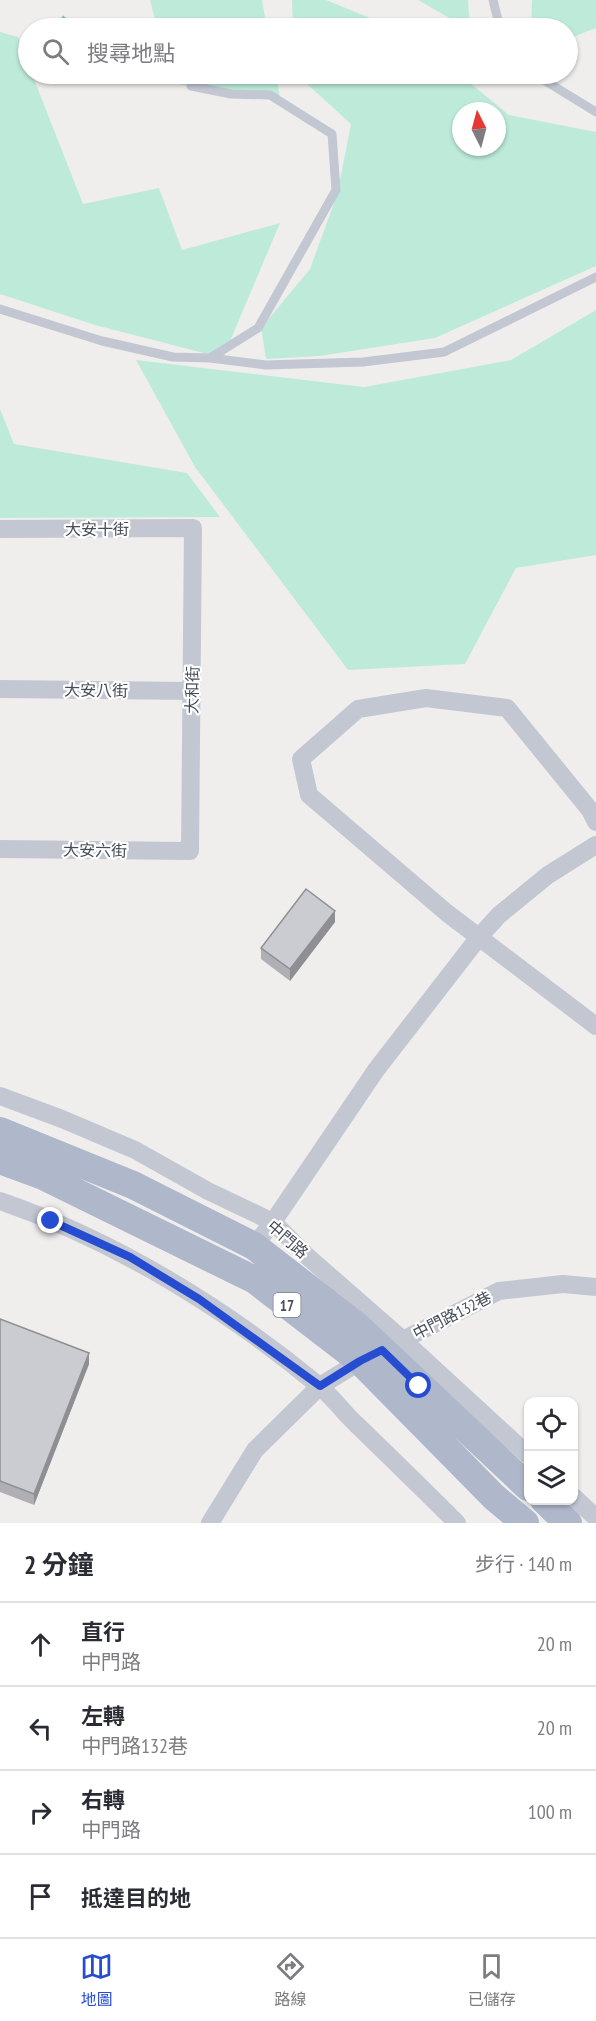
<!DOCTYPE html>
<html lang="zh-TW">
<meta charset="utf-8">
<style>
body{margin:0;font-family:"PT Sans Narrow","Noto Sans TC",sans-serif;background:#f2f2f3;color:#2b2b33}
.controls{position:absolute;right:18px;bottom:18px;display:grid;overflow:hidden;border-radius:12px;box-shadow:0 2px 4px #0004}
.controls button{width:54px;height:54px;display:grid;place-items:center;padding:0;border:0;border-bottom:2px solid #e1e1e2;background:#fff;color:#2b2b33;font:30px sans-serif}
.compass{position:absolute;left:452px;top:102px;width:54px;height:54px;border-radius:50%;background:#fff;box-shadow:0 2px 4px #0004;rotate:354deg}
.stop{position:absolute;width:18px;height:18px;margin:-14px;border:4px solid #264cd1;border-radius:50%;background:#fff}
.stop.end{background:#264cd1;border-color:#fff;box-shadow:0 2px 6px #0008}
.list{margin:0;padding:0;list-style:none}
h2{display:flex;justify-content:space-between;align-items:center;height:78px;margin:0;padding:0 24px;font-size:26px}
h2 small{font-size:20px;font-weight:400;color:#7c7c81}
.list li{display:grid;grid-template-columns:39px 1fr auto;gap:18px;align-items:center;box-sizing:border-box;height:84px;padding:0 24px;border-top:2px solid #e1e1e2}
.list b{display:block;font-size:22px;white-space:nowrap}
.list p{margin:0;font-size:20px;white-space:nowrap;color:#7c7c81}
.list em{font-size:20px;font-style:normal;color:#7c7c81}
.icon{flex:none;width:33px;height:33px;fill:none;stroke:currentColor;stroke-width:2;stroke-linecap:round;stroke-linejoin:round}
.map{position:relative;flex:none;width:596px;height:1523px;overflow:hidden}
.search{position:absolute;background:#fff;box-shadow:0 2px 4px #0004;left:18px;right:18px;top:18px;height:66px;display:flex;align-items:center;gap:15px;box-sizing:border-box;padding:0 21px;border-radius:33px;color:#7c7c81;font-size:22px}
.sheet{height:414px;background:#fff}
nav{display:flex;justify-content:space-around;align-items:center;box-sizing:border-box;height:84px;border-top:2px solid #e1e1e2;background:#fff;font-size:16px;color:#7c7c81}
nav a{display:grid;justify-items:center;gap:3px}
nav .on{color:#264cd1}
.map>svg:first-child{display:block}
.green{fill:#beebd9;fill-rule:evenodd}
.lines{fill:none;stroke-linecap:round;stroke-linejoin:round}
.path{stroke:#79c6b1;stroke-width:4;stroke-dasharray:4.5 3;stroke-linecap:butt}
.service{stroke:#c2c7d2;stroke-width:9}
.minor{stroke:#c2c7d2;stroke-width:18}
.primary{stroke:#afb7cb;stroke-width:28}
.wall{fill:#afafb5}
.shaded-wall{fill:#8e8f93}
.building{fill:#cbccd2;stroke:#8e8f93;stroke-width:1.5}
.route{stroke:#264cd1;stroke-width:8}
.labels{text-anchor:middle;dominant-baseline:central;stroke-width:4.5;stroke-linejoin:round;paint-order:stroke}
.shield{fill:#fff;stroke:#7e828b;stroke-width:1.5}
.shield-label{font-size:15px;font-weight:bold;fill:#474d59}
.street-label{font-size:16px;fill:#474d59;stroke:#fff}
</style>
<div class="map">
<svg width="596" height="1523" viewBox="0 0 596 1523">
<rect width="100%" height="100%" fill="#f0eeed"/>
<!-- green -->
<path class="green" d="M150 0H262L267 28H157Z
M292 0H326L395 28H293Z
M418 0H468L470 28H467Z
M532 0H596V28L568 39V28H531Z
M0 32 18 37 28 65V74H32L83 204 159 188 182 250 280 223 223 358 95 325 0 294Z
M168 74H276L280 99 170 83Z
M296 74H459L509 115 596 132V266L435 338 320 356 266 359 261 328 310 269 337 195 351 124ZM461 111H497V147H461Z
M596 310V555L516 568 465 664 348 670 195 467 136 360 364 387 511 360Z
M0 409 14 444 187 473 220 517 0 518Z"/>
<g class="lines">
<!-- path -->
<path class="path" d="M62 17 74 28
M158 74 177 80"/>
<!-- service -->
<path class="service" d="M493 0 500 28
M534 74 596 112
M191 86 231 94 270 95 332 134 336 190 258 328 210 358
M0 309 102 341 173 357 210 358 266 365 363 362 444 352 596 277"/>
<!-- minor -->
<path class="minor" d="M0 529 193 528 190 851 0 849
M0 689 192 691
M596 822 590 810 507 708 426 698 358 709 301 759 309 795 447 913 596 1026
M0 1096 62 1119 135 1150 208 1191 273 1222 308 1257 403 1340 528 1455
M0 1201C114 1240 225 1308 318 1385 332 1396 343 1412 356 1424 390 1457 424 1490 457 1523
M254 1246 273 1222 376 1070 479 937 499 915 548 875 596 845
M395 1344 499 1291 563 1284 596 1287
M574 1497 596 1518
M210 1523 255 1450 320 1386 367 1357"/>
<!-- primary -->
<path class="primary" d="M0 1131 133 1185 254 1246 357 1326 528 1487
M0 1160 43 1176 255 1280 360 1361 494 1497 525 1523
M544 1500 568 1523"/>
</g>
<!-- wall -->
<path class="wall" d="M335 922 290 981 261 959V948Z
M0 1319 89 1364 34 1505 0 1492Z"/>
<!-- shaded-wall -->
<path class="shaded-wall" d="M335 911V922L290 981V969Z
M89 1353V1364L34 1505V1494Z"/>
<!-- building -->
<path class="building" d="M306 889 335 911 290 969 261 948Z
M0 1319 89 1353 34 1494 0 1481Z"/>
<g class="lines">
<!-- route -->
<path class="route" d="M51 1221 130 1257 199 1299 320 1386 360 1361 382 1350 419 1386"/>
</g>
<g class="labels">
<!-- shield labels -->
<rect class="shield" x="273.5" y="1293" width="27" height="24" rx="4.5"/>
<g class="shield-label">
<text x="287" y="1305">17</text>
</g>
<!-- street labels -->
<g class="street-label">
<text x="97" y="529">大安十街</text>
<text transform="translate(96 690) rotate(1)">大安八街</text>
<text transform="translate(192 690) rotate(-89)">大和街</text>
<text transform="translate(95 850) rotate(1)">大安六街</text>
<text transform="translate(288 1239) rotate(41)">中門路</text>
<text transform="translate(452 1315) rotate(-27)">中門路132巷</text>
</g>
</g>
</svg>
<div class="controls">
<button><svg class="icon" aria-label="locate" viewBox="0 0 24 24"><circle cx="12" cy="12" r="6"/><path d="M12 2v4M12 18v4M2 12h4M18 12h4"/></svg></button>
<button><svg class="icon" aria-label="layers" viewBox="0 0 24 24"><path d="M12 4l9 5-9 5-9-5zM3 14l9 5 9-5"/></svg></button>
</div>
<svg class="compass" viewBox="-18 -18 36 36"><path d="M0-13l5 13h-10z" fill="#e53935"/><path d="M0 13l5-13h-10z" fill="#7c7c81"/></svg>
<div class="stop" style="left:419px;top:1386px"></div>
<div class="stop end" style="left:51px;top:1221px"></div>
<div class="search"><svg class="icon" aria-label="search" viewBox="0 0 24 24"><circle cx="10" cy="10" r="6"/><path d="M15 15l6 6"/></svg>搜尋地點</div>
</div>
<section class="sheet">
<h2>2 分鐘<small>步行 · 140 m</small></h2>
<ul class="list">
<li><svg class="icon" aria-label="ahead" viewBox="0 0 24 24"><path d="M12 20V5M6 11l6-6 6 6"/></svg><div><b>直行</b><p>中門路</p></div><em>20 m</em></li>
<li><svg class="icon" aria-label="left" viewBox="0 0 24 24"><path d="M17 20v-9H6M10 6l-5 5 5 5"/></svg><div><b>左轉</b><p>中門路132巷</p></div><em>20 m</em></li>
<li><svg class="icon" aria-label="right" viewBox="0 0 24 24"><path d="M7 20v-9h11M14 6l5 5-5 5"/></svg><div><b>右轉</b><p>中門路</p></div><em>100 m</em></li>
<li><svg class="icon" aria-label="arrive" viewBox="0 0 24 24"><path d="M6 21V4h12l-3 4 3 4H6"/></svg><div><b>抵達目的地</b></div></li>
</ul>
</section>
<nav>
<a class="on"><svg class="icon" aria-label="map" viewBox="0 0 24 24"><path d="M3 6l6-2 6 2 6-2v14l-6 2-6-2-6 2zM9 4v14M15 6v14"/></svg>地圖</a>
<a><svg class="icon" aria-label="directions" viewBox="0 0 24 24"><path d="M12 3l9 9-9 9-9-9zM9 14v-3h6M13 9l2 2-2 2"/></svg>路線</a>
<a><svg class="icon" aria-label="saved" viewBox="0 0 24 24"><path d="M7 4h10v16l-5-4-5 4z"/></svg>已儲存</a>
</nav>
